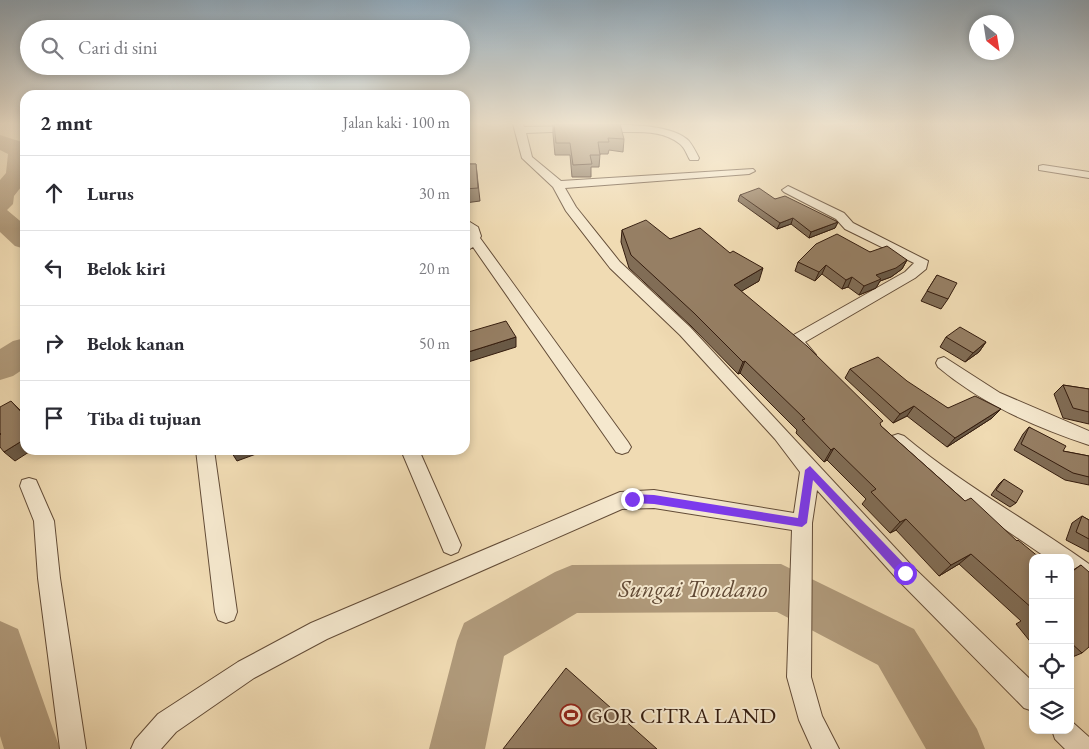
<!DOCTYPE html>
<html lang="id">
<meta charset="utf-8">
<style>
body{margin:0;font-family:"EB Garamond",serif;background:#f2f2f3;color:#2b2b33}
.controls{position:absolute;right:15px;bottom:15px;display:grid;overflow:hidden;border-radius:10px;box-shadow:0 2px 8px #0003}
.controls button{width:45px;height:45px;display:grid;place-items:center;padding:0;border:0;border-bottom:1px solid #e1e1e2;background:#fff;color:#2b2b33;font:25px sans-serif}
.compass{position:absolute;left:969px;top:15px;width:45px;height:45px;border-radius:50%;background:#fff;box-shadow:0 2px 8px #0003;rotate:150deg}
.stop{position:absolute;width:15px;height:15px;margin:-11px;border:4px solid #7c3aed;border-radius:50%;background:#fff}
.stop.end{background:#7c3aed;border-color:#fff;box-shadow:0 1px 5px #0008}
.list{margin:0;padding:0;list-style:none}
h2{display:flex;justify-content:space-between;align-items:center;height:65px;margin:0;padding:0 20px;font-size:21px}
h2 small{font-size:16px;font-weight:400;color:#7c7c81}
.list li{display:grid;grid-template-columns:32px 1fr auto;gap:15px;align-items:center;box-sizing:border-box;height:75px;padding:0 20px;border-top:1px solid #e1e1e2}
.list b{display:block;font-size:19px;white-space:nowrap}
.list em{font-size:16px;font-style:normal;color:#7c7c81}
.icon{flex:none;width:28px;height:28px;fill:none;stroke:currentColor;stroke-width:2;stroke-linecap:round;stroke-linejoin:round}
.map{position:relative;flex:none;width:1089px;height:749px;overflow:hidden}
.search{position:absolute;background:#fff;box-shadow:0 2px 8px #0003;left:20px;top:20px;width:450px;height:55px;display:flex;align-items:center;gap:12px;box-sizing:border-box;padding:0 18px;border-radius:28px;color:#7c7c81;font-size:19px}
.panel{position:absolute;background:#fff;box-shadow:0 2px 8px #0003;left:20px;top:90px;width:450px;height:365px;border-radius:15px}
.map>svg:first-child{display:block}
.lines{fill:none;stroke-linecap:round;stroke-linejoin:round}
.river{fill:#b09a7b;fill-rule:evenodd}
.minor-casing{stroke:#634c37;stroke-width:2}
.minor{fill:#f5e8ce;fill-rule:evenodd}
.wall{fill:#816d56;stroke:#341c0e}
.shaded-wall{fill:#695946;stroke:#341c0e}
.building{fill:#967f64;stroke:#341c0e}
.route{fill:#7c3aed}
.labels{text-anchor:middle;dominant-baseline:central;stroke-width:4;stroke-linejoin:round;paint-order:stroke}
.near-poi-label{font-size:22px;fill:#341c0e;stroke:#f5e8ce;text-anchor:start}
.near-water-label{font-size:24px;font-style:italic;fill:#5f4834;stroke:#f5e8ce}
</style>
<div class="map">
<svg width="1089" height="749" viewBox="0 0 1089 749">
<rect width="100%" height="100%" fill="#f0dbb3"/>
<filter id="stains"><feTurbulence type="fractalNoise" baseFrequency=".004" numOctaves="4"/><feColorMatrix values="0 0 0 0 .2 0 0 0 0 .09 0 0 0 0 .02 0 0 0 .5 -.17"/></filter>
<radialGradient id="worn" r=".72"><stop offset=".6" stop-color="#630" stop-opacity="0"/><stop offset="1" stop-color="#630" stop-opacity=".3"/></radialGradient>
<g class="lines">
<!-- river -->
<path class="river" d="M0 135 25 143V182L14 196 13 204 7 210 25 225V249L15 246 0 232V180L6 173 8 154 0 150Z
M25 338V368L13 376 0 380V349L13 341Z
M781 564 914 629 977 729 985 749H926L878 665 777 612 577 613 504 656 485 749H429L457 641 464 623 555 572 572 565Z
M0 621 18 629 60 749H4L0 736Z"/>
<!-- minor casing -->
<g class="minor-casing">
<path id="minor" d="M513 124H523L524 127 580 126V130L576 131 526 133 532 157 561 181 753 169 755 171 749 174 565 188 576 207 620 262 690 327 912 566 1033 682V711L1024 708 898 580 817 490 812 523 811 677 822 716 839 749H812L799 720 787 677 792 530 654 508 622 509 327 639 254 678 176 732 161 749H131L135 740 158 714 238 662 311 623 620 492 654 490 794 513 800 472 775 439 680 335 610 268 566 211 553 187 522 158Z
M600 125C622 124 673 124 689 141 693 146 696 152 699 158L698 160H690C687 155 685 148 680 144 657 125 622 136 596 130V126Z
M1043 165 1089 172V178L1039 170V166Z
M788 186 844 213 853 223 928 261 926 269 915 278 805 342 816 355 814 359C802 363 793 351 787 341L790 337 905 272 914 263 845 229 836 219 784 192 782 190Z
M465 219 478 227 481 236 480 238 628 442 631 447 628 452 622 454 616 452 473 247 465 252V240L469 236 465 229Z
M944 357 1000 393 1089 431V445C1035 427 982 404 938 367L936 363 938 359Z
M898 434 904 436C961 484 1029 521 1089 564V587L1070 576V558H1047L930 478 892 446 889 441 892 436Z
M196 450H214L237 612 234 620 226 623 218 620 215 612Z
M401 450H419L461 545 458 552 451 555 444 552Z
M29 478 36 480 54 521 60 578 86 749H60L38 578 34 521 20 486 22 480Z
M1070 720 1089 737V749H1065L1055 739 1052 730H1070Z"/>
</g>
<!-- minor -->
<use href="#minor" class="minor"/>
</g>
<!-- wall -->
<path class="wall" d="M553 124 624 139 623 152 609 150 608 154H600L599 167H591V177H572L570 155H555L553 134Z
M465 164H476L480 201 465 203Z
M740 195 775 199 838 222 835 228 809 238 791 224 777 229 738 201Z
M622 230 670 239 759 281 741 291 881 426 965 501 1033 558V645L1016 624 1021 621 959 564 939 576 896 530 890 533 862 504 866 499 827 460 824 462 796 433 797 430 740 373 738 374 691 326 629 268 621 242Z
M870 252 907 260 902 269 891 277 880 281 876 288 859 295 848 287 842 289 822 274 815 281 795 271 798 262Z
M937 275 948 299 941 309 921 301Z
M946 337 986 342 979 352 965 362 940 347Z
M850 369 948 408 992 418 947 447 907 416 893 423 845 378Z
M1063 385 1089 389V424L1063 418 1054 394Z
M1029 427 1063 451 1089 456V485L1065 480 1014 450 1023 434Z
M1004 479 1016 503 1010 507 991 495 999 484Z
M1082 516 1089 520V552L1066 540 1072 523Z
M1081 565 1082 653 1070 658V572Z"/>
<!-- shaded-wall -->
<path class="shaded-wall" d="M793 218 791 224 777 229 780 223Z
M838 222 835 228 809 238 811 232Z
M907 260 902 269 891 277 880 281 876 288 859 295 864 286 876 275Z
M826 265 822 274 815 281 819 272Z
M763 268 759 281 730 298 734 285Z
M852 277 848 287 842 289 846 280Z
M516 337V347L465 363V353Z
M986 342 979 352 965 362 973 353Z
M745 361 740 373 738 374 743 362Z
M11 401 25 415V420L21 416Z
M914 406 907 416 893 423 900 414Z
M1001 409 992 418 947 447 955 438Z
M25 439V450H32L15 461 4 452Z
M834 448 827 460 824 462 831 450Z
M230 450H267L237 461Z
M906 519 896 530 890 533 900 522Z
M971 554 959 564 939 576 951 565Z"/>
<!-- building -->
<path class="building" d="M554 124H620L624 139 608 138 609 142H598L600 155H590L592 164 573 165 570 143H556Z
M465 164H476L478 188 465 189Z
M759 188 775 199 785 196 838 222 811 232 793 218 780 223 740 195Z
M646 220 670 239 700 228 730 253 733 251 763 268 734 285 807 346 883 421 880 423 881 426 965 501 971 498 1017 541 1018 540 1040 558H1033V609L971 554 951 565 906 519 900 522 871 492 876 489 834 448 831 450 802 420 805 419 745 361 743 362 694 313 631 255 622 230Z
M837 234 870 252 887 246 907 260 896 268 876 275 881 279 864 286 852 277 846 280 826 265 819 272 798 262 816 244Z
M937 275 957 283 948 299 927 291Z
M506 321 516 337 465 353V333Z
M960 327 986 342 973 353 946 337Z
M878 357 907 381 948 408 975 396 1001 409 955 438 914 406 900 414 850 369Z
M1063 385 1089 389V412L1073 408Z
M11 401 24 415 21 416 25 420V439L4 452 0 447V435L1 434 0 433V407Z
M1029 427 1066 446 1063 451 1089 456V477L1073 473 1021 444Z
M1004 479 1023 491 1016 503 996 490Z
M1082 516 1089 520V539L1076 532Z
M1081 565 1089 572V647L1082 653 1070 642V573Z
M566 668 657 749H503Z"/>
<!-- sky -->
<linearGradient id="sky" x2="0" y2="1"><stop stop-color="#91aabc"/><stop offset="0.54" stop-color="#f8efdd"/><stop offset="1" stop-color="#f8efdd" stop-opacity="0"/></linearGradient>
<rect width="1089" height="229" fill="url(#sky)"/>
<!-- route -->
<path class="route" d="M810 466 909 569V577H901L813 480 807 523 802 527 654 504 632 503 627 499 632 494 654 495 798 518 805 470Z"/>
<!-- icons -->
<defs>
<g id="stadium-ring" transform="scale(1.125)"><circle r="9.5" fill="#f5e8ce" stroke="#8f2418" stroke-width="1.5"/><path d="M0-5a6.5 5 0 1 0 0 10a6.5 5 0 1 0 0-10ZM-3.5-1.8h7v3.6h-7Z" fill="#8f2418"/></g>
</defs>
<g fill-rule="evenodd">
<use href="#stadium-ring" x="571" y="715"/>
</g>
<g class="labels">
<!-- near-poi labels -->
<g class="near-poi-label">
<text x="587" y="715">GOR CITRA LAND</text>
</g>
<!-- near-water labels -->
<g class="near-water-label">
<text x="693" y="588">Sungai Tondano</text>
</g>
</g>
<rect width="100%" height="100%" filter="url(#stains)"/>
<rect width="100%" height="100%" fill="url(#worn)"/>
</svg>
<div class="controls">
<button>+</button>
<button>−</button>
<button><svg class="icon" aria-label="locate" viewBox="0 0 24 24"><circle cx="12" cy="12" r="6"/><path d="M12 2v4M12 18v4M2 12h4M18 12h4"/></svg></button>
<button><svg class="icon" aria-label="layers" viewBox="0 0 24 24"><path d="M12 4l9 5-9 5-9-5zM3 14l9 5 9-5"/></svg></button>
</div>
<svg class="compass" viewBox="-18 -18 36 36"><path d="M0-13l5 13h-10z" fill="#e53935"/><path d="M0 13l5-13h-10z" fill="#7c7c81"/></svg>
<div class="stop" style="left:905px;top:573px"></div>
<div class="stop end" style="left:632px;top:499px"></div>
<div class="search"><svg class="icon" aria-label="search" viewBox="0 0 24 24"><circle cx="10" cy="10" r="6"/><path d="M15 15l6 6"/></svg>Cari di sini</div>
<section class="panel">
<h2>2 mnt<small>Jalan kaki · 100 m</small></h2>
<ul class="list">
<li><svg class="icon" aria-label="ahead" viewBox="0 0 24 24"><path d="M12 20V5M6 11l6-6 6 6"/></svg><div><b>Lurus</b></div><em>30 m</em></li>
<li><svg class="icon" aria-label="left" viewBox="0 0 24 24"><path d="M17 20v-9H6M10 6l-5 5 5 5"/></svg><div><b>Belok kiri</b></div><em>20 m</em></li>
<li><svg class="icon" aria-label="right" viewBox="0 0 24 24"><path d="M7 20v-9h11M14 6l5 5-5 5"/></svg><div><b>Belok kanan</b></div><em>50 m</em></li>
<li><svg class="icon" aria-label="arrive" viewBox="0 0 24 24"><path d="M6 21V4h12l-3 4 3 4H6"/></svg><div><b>Tiba di tujuan</b></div></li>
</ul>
</section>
</div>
